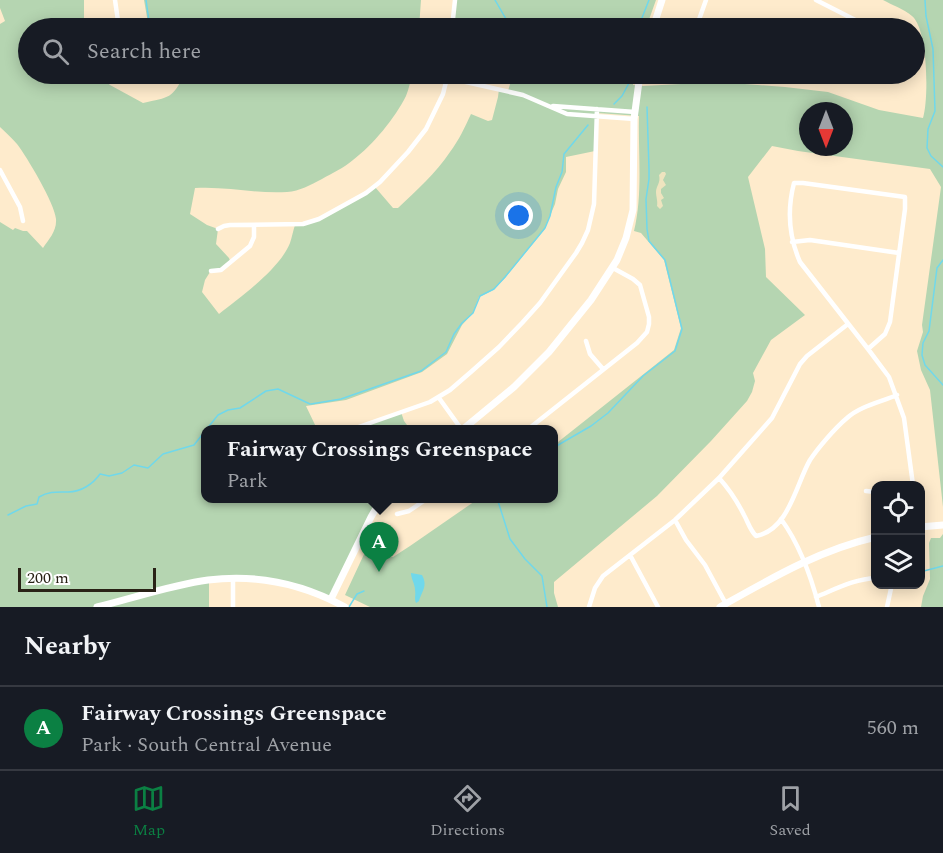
<!DOCTYPE html>
<meta charset="utf-8">
<style>
body{margin:0;font-family:Spectral,serif;background:#242831;color:#f1f3f6}
.controls{position:absolute;right:18px;bottom:18px;display:grid;overflow:hidden;border-radius:12px;box-shadow:0 3px 15px #0003}
.controls button{width:54px;height:54px;display:grid;place-items:center;padding:0;border:0;border-bottom:2px solid #363941;background:#171b24;color:#f1f3f6;font:30px sans-serif}
.compass{position:absolute;left:799px;top:102px;width:54px;height:54px;border-radius:50%;background:#171b24;box-shadow:0 3px 15px #0003;rotate:180deg}
.scale{position:absolute;left:18px;bottom:15px;width:138px;box-sizing:border-box;padding-left:6px;border:3px solid #292216;border-top:0;font-size:16px;line-height:21px;white-space:nowrap;color:#292216;-webkit-text-stroke:4px #fff;paint-order:stroke}
.you{position:absolute;left:519px;top:216px;width:21px;height:21px;margin:-15px;border:4px solid #fff;border-radius:50%;background:#1a73e8;box-shadow:0 0 0 9px #1a73e833}
.badge{display:grid;place-items:center;width:39px;height:39px;border-radius:50%;background:#0b8043;color:#fff;font-size:20px;font-weight:700}
.pin{position:absolute;translate:-50% -50px;filter:drop-shadow(0 2px 3px #0008)}
.pin::after{content:'';position:absolute;top:32px;width:21px;height:18px;background:inherit;clip-path:polygon(0 0,100% 0,50% 100%)}
.popup{position:absolute;left:201px;top:425px;width:357px;height:78px;box-sizing:border-box;display:grid;place-content:center;border-radius:12px;background:#171b24;filter:drop-shadow(0 2px 4px #0005);font-size:20px;white-space:nowrap;color:#9ea1a6}
.popup b{font-size:22px;color:#f1f3f6}
.popup::after{content:'';position:absolute;left:50%;top:100%;margin-left:-12px;border:12px solid transparent;border-top-color:#171b24}
.list{margin:0;padding:0;list-style:none}
h2{display:flex;justify-content:space-between;align-items:center;height:78px;margin:0;padding:0 24px;font-size:26px}
h2 small{font-size:20px;font-weight:400;color:#9ea1a6}
.list li{display:grid;grid-template-columns:39px 1fr auto;gap:18px;align-items:center;box-sizing:border-box;height:84px;padding:0 24px;border-top:2px solid #363941}
.list b{display:block;font-size:22px;white-space:nowrap}
.list p{margin:0;font-size:20px;white-space:nowrap;color:#9ea1a6}
.list em{font-size:20px;font-style:normal;color:#9ea1a6}
.icon{flex:none;width:33px;height:33px;fill:none;stroke:currentColor;stroke-width:2;stroke-linecap:round;stroke-linejoin:round}
.map{position:relative;flex:none;width:943px;height:607px;overflow:hidden}
.search{position:absolute;background:#171b24;box-shadow:0 3px 15px #0003;left:18px;right:18px;top:18px;height:66px;display:flex;align-items:center;gap:15px;box-sizing:border-box;padding:0 21px;border-radius:33px;color:#9ea1a6;font-size:22px}
.sheet{height:162px;background:#171b24}
nav{display:flex;justify-content:space-around;align-items:center;box-sizing:border-box;height:84px;border-top:2px solid #363941;background:#171b24;font-size:16px;color:#9ea1a6}
nav a{display:grid;justify-items:center;gap:3px}
nav .on{color:#0b8043}
.map>svg:first-child{display:block}
.green{fill:#b5d5b1;fill-rule:evenodd}
.sand{fill:#eee4bf}
.water{fill:#70d8eb}
.lines{fill:none;stroke-linecap:round;stroke-linejoin:round}
.stream{stroke:#70d8eb;stroke-width:1.5}
.street{stroke:#fff;stroke-width:4.5}
.secondary{stroke:#fff;stroke-width:7}
</style>
<div class="map">
<svg width="943" height="607" viewBox="0 0 943 607">
<rect width="100%" height="100%" fill="#feebcc"/>
<!-- green -->
<path class="green" d="M0 0H84V28H28V74H98L110 85 143 103C169 97 173 99 184 74H413C410 81 409 89 406 96 395 118 373 145 353 160 344 168 332 173 322 179 310 185 300 191 287 192 256 194 226 186 195 188L190 214 207 225 218 229 216 244 229 258 231 263 221 270 210 272 205 280 202 292 219 314C241 296 279 270 290 243 292 237 293 231 295 225L319 219 375 187 393 208H398C416 191 436 173 450 152 459 140 465 127 471 114L488 121 492 120 498 97 499 89 508 91 513 74H635L633 85 643 86 719 82 785 87 828 92 879 110 923 118C929 98 928 29 912 16 904 9 892 5 883 0H943V507L930 390 921 370 917 351 923 332 922 325 941 187 930 169 798 151 772 146 748 177 765 249 766 277 805 315 771 340 753 373 755 381 752 392 747 401 711 441 657 496 554 582V593L558 607H370L345 595 366 550 393 557 410 546 478 499 553 498V446L674 350 681 328 664 260 641 233 634 231C643 194 638 154 639 116L597 113 595 151 566 157V172L558 189 555 204 544 230 505 278 493 290 479 297 473 313 462 325 447 354 422 372 346 400 306 406 317 429 205 430V498L382 499 331 599 270 581 209 580V607H0V222L13 230 15 228 23 231H27L43 248C49 239 57 231 56 219 55 204 27 157 17 144 12 138 6 133 0 127V24L5 21 0 8ZM808 111H844V147H808Z
M144 0H421L419 28H151L148 23Z
M455 0H656L646 28H452Z
M401 412 404 421 410 429 350 430Z
M943 534V607H921L923 596 930 579 929 543 931 538H940Z"/>
<!-- sand -->
<path class="sand" d="M662 172H665L666 174 663 180 666 185 661 189V193L664 198 661 200 663 206 660 209 657 206C658 201 656 197 656 192 656 186 661 183 659 175Z"/>
<!-- water -->
<path class="water" d="M411 573 422 575C428 586 422 591 419 601L416 603C414 598 416 595 415 590 415 584 411 579 411 573Z"/>
<g class="lines">
<!-- stream -->
<path class="stream" d="M146 0 149 21 159 28
M495 0 510 26H519L546 22
M925 0 926 16 933 49 935 111 928 129 927 148 931 156 943 167
M638 28 649 0
M189 74V82
M627 74V82L629 83
M614 104 622 96 629 83
M943 260 937 268 929 331 923 343 922 355 925 365 943 385
M311 404 341 399 421 371 446 352 454 334 462 323 473 313 480 296 494 289 505 277 545 228 550 216 556 187 562 172 564 154 588 125
M206 430 218 415 228 410 240 408 266 391 278 389 310 404
M553 448 591 426 608 413 643 376 675 351 682 329 665 260 649 241 647 229 646 199 649 179V169L647 107
M497 498 510 539 525 559 542 576 547 607
M8 515 26 506 37 504 39 497C49 491 57 492 68 492 81 492 93 484 100 474L109 476 122 473 134 465 148 468 163 454 194 445 205 431
M920 572 943 566
M349 607 357 594 364 591"/>
<!-- street -->
<path class="street" d="M115 0 119 28
M816 0 871 28
M452 28 455 0
M696 28 706 0
M870 74 881 77 890 78 891 74
M448 78 523 95 567 114 634 119
M553 106 635 112
M0 170 20 207 23 221
M218 229 224 226 230 225 303 224 319 219 366 193 380 182 408 152 426 129 443 94 448 74
M792 242 810 240 899 253
M211 271 221 270 250 246 254 237V226
M586 341 590 354 603 369
M868 349 885 334 890 322 905 209V197L803 183H794C787 210 789 237 800 262L868 349 889 377 904 418 913 485
M439 398 462 430
M350 430 430 402 450 390 472 371 499 347 522 323 540 303 576 253 582 243 588 230 594 204 597 109
M527 430 637 343 647 332 649 324V317L640 285 633 279 613 268
M719 478C729 489 737 501 744 515 748 522 750 530 756 536 789 530 796 484 810 460 818 448 835 428 847 418 860 406 881 402 897 395
M866 491 876 492
M397 514 409 511 428 498
M781 519C800 545 811 576 819 607
M675 520 686 540 705 565 726 604
M630 555 658 607
M816 597C836 589 854 579 876 578
M233 607V579
M589 607 595 588 603 576 675 520 719 478 772 418 800 364 807 356 848 324
M887 607 892 584"/>
<!-- secondary -->
<path class="secondary" d="M653 28 662 0
M462 430 514 387 549 352 591 300 617 260 626 238 633 210 634 119 640 74
M920 527 943 525
M331 599 371 517 382 498
M97 607C134 598 171 585 208 580 256 574 303 584 345 607
M720 607C770 579 819 550 876 537"/>
</g>
</svg>
<div class="controls">
<button><svg class="icon" aria-label="locate" viewBox="0 0 24 24"><circle cx="12" cy="12" r="6"/><path d="M12 2v4M12 18v4M2 12h4M18 12h4"/></svg></button>
<button><svg class="icon" aria-label="layers" viewBox="0 0 24 24"><path d="M12 4l9 5-9 5-9-5zM3 14l9 5 9-5"/></svg></button>
</div>
<svg class="compass" viewBox="-18 -18 36 36"><path d="M0-13l5 13h-10z" fill="#e53935"/><path d="M0 13l5-13h-10z" fill="#9ea1a6"/></svg>
<div class="scale">200 m</div>
<div class="you"></div>
<div class="pin badge" style="left:379px;top:572px">A</div>
<div class="popup"><b>Fairway Crossings Greenspace</b>Park</div>
<div class="search"><svg class="icon" aria-label="search" viewBox="0 0 24 24"><circle cx="10" cy="10" r="6"/><path d="M15 15l6 6"/></svg>Search here</div>
</div>
<section class="sheet">
<h2>Nearby<small></small></h2>
<ul class="list">
<li><span class="badge">A</span><div><b>Fairway Crossings Greenspace</b><p>Park · South Central Avenue</p></div><em>560 m</em></li>
</ul>
</section>
<nav>
<a class="on"><svg class="icon" aria-label="map" viewBox="0 0 24 24"><path d="M3 6l6-2 6 2 6-2v14l-6 2-6-2-6 2zM9 4v14M15 6v14"/></svg>Map</a>
<a><svg class="icon" aria-label="directions" viewBox="0 0 24 24"><path d="M12 3l9 9-9 9-9-9zM9 14v-3h6M13 9l2 2-2 2"/></svg>Directions</a>
<a><svg class="icon" aria-label="saved" viewBox="0 0 24 24"><path d="M7 4h10v16l-5-4-5 4z"/></svg>Saved</a>
</nav>
